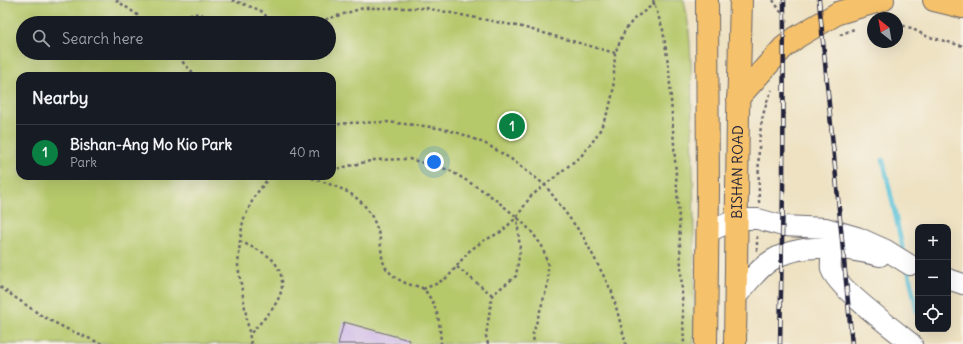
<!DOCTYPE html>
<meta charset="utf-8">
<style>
body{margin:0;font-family:Delius,sans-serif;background:#20242c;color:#f1f3f6}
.controls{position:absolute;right:12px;bottom:12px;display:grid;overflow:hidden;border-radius:8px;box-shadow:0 4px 16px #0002}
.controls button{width:36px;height:36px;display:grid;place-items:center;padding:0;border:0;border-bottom:1px solid #363941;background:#171b24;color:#f1f3f6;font:20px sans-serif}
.compass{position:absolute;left:867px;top:12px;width:36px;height:36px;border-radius:50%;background:#171b24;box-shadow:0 4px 16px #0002;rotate:329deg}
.you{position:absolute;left:434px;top:162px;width:14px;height:14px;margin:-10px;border:3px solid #fff;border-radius:50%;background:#1a73e8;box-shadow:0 0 0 6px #1a73e833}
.badge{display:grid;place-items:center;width:26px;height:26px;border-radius:50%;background:#0b8043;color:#fff;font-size:13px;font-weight:700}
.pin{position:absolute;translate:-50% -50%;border:2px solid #fff;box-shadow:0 1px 4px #0006}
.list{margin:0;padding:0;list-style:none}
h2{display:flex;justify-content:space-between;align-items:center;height:52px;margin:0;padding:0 16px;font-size:17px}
h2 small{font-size:13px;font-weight:400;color:#9ea1a6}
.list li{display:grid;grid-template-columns:26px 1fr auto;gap:12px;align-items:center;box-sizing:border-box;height:56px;padding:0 16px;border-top:1px solid #363941}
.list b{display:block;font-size:15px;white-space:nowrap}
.list p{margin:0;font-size:13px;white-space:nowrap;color:#9ea1a6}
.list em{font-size:13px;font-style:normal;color:#9ea1a6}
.icon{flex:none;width:22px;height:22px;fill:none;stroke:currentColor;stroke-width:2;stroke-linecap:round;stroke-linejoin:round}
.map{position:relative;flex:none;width:963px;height:344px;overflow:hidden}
.search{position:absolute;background:#171b24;box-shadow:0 4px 16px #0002;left:16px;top:16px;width:320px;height:44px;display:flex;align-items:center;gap:10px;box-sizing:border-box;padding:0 14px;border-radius:22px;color:#9ea1a6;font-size:15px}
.panel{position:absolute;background:#171b24;box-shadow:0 4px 16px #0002;left:16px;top:72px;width:320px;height:108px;border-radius:12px}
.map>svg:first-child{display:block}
.green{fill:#b5c86b;stroke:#6c7553;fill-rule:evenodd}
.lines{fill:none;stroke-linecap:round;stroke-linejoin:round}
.stream{stroke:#5ec5db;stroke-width:4.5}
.building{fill:#c5aae8}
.minor-casing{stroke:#69656b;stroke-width:22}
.major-casing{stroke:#69656b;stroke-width:24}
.path{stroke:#69656b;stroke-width:2.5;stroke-dasharray:3 3;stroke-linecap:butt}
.minor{stroke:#fff;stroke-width:20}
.major{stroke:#f5c16b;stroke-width:22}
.rail-casing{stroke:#22223b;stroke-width:4.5}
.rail{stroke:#f7f3e8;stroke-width:3;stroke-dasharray:9;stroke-linecap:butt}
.labels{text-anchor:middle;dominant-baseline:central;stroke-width:3;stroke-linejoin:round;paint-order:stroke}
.street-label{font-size:14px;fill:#22223b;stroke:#f7f3e8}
</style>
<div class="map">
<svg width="963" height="344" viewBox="0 0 963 344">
<rect width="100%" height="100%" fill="#f7f3e8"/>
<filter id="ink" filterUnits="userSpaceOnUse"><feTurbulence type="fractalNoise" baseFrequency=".025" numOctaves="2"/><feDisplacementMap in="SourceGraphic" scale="8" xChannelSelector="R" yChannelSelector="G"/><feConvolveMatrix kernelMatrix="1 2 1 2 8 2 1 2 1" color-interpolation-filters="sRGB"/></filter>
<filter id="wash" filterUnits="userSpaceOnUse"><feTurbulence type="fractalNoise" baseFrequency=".012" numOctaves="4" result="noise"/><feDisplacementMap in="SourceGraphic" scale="16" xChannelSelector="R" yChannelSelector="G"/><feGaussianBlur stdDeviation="0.9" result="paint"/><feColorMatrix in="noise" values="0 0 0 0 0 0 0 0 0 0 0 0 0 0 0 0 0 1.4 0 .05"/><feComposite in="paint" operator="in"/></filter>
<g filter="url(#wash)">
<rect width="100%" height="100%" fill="#eee2c3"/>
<!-- green -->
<path class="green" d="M0 0H684C693 38 691 85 692 124 694 198 695 271 694 344H0ZM23 23H329V53H23ZM20 76H332V176H20Z"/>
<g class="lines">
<!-- stream -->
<path class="stream" d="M883 160 904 254
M908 269 917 312"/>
</g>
<g id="blocks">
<!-- building -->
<path class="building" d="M344 322 409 340V344H338Z"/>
</g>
</g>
<g filter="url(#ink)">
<use href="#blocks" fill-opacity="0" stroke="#69656b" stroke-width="1"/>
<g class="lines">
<!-- minor casing -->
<g class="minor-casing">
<path id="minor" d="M708 232 737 219H758L783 226 826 228 857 237 886 250 910 265
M832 248C832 254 830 263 831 269 834 285 897 332 912 344
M948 279 963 284
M735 298C746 286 757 269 772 260 804 241 845 248 880 256"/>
</g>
<!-- major casing -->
<g class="major-casing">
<g id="major">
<path d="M934 0 963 7"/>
<path d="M738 98 783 48 797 37 838 13 883 0"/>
<path d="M706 344 708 191 707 0"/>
<path id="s1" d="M735 344 738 115 741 0"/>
</g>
</g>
<!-- path -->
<path class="path" d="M116 0 139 16 145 23
M232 0 260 10 273 23
M653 0 663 30 669 70 679 219 684 344
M773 0 787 21
M173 23C192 8 203 14 223 23
M314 23 363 8H426L522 27 615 53
M897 24 911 28 926 36 963 46
M840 35 854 29
M174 53 196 76
M332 125 348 123 386 122 424 126 444 129 462 134 488 145 511 159 545 185 583 236 612 292 626 344
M332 170 374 160 409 159 449 170 487 193 517 217 531 231 542 246 548 265V284L533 334 534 344
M269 176H285
M306 176C343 189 367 193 379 235 382 246 380 258 386 268 392 276 401 282 411 285 414 286 419 286 422 288 425 290 427 293 428 295 439 310 440 326 441 344
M759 203C759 165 755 124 772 90
M240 241C249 246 260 250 268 256 273 259 277 265 279 270 291 296 265 317 250 334
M757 251V236
M457 267 492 295
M0 287 42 316 67 329 102 344
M423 289 436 284 448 277 468 252 483 241 501 232 517 217 530 197 582 155 593 141 600 130 609 109 613 92 615 53 625 30 634 19 655 3
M251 344 238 266 240 241 243 221 254 197 270 176
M488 344 486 336 492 295 516 276 520 250 517 217"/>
<!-- minor -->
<use href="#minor" class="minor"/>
<!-- major -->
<use href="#major" class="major"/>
<!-- rail casing -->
<g class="rail-casing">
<path id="rail" d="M819 0 852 344
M780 344 783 189 784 0"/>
</g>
<!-- rail -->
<use href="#rail" class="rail"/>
</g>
</g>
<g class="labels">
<!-- street labels -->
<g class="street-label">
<text stroke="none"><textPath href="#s1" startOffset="172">BISHAN ROAD</textPath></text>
</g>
</g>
</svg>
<div class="controls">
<button>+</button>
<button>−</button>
<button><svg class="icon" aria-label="locate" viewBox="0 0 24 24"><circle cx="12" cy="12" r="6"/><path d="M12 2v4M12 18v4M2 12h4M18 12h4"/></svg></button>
</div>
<svg class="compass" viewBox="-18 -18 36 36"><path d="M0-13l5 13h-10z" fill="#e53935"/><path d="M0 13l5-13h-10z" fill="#9ea1a6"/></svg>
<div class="you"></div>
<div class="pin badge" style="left:512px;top:126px">1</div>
<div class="search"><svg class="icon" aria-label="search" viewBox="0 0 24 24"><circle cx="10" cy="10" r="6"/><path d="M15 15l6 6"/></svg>Search here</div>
<section class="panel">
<h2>Nearby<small></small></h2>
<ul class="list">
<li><span class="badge">1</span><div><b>Bishan-Ang Mo Kio Park</b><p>Park</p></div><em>40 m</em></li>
</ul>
</section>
</div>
